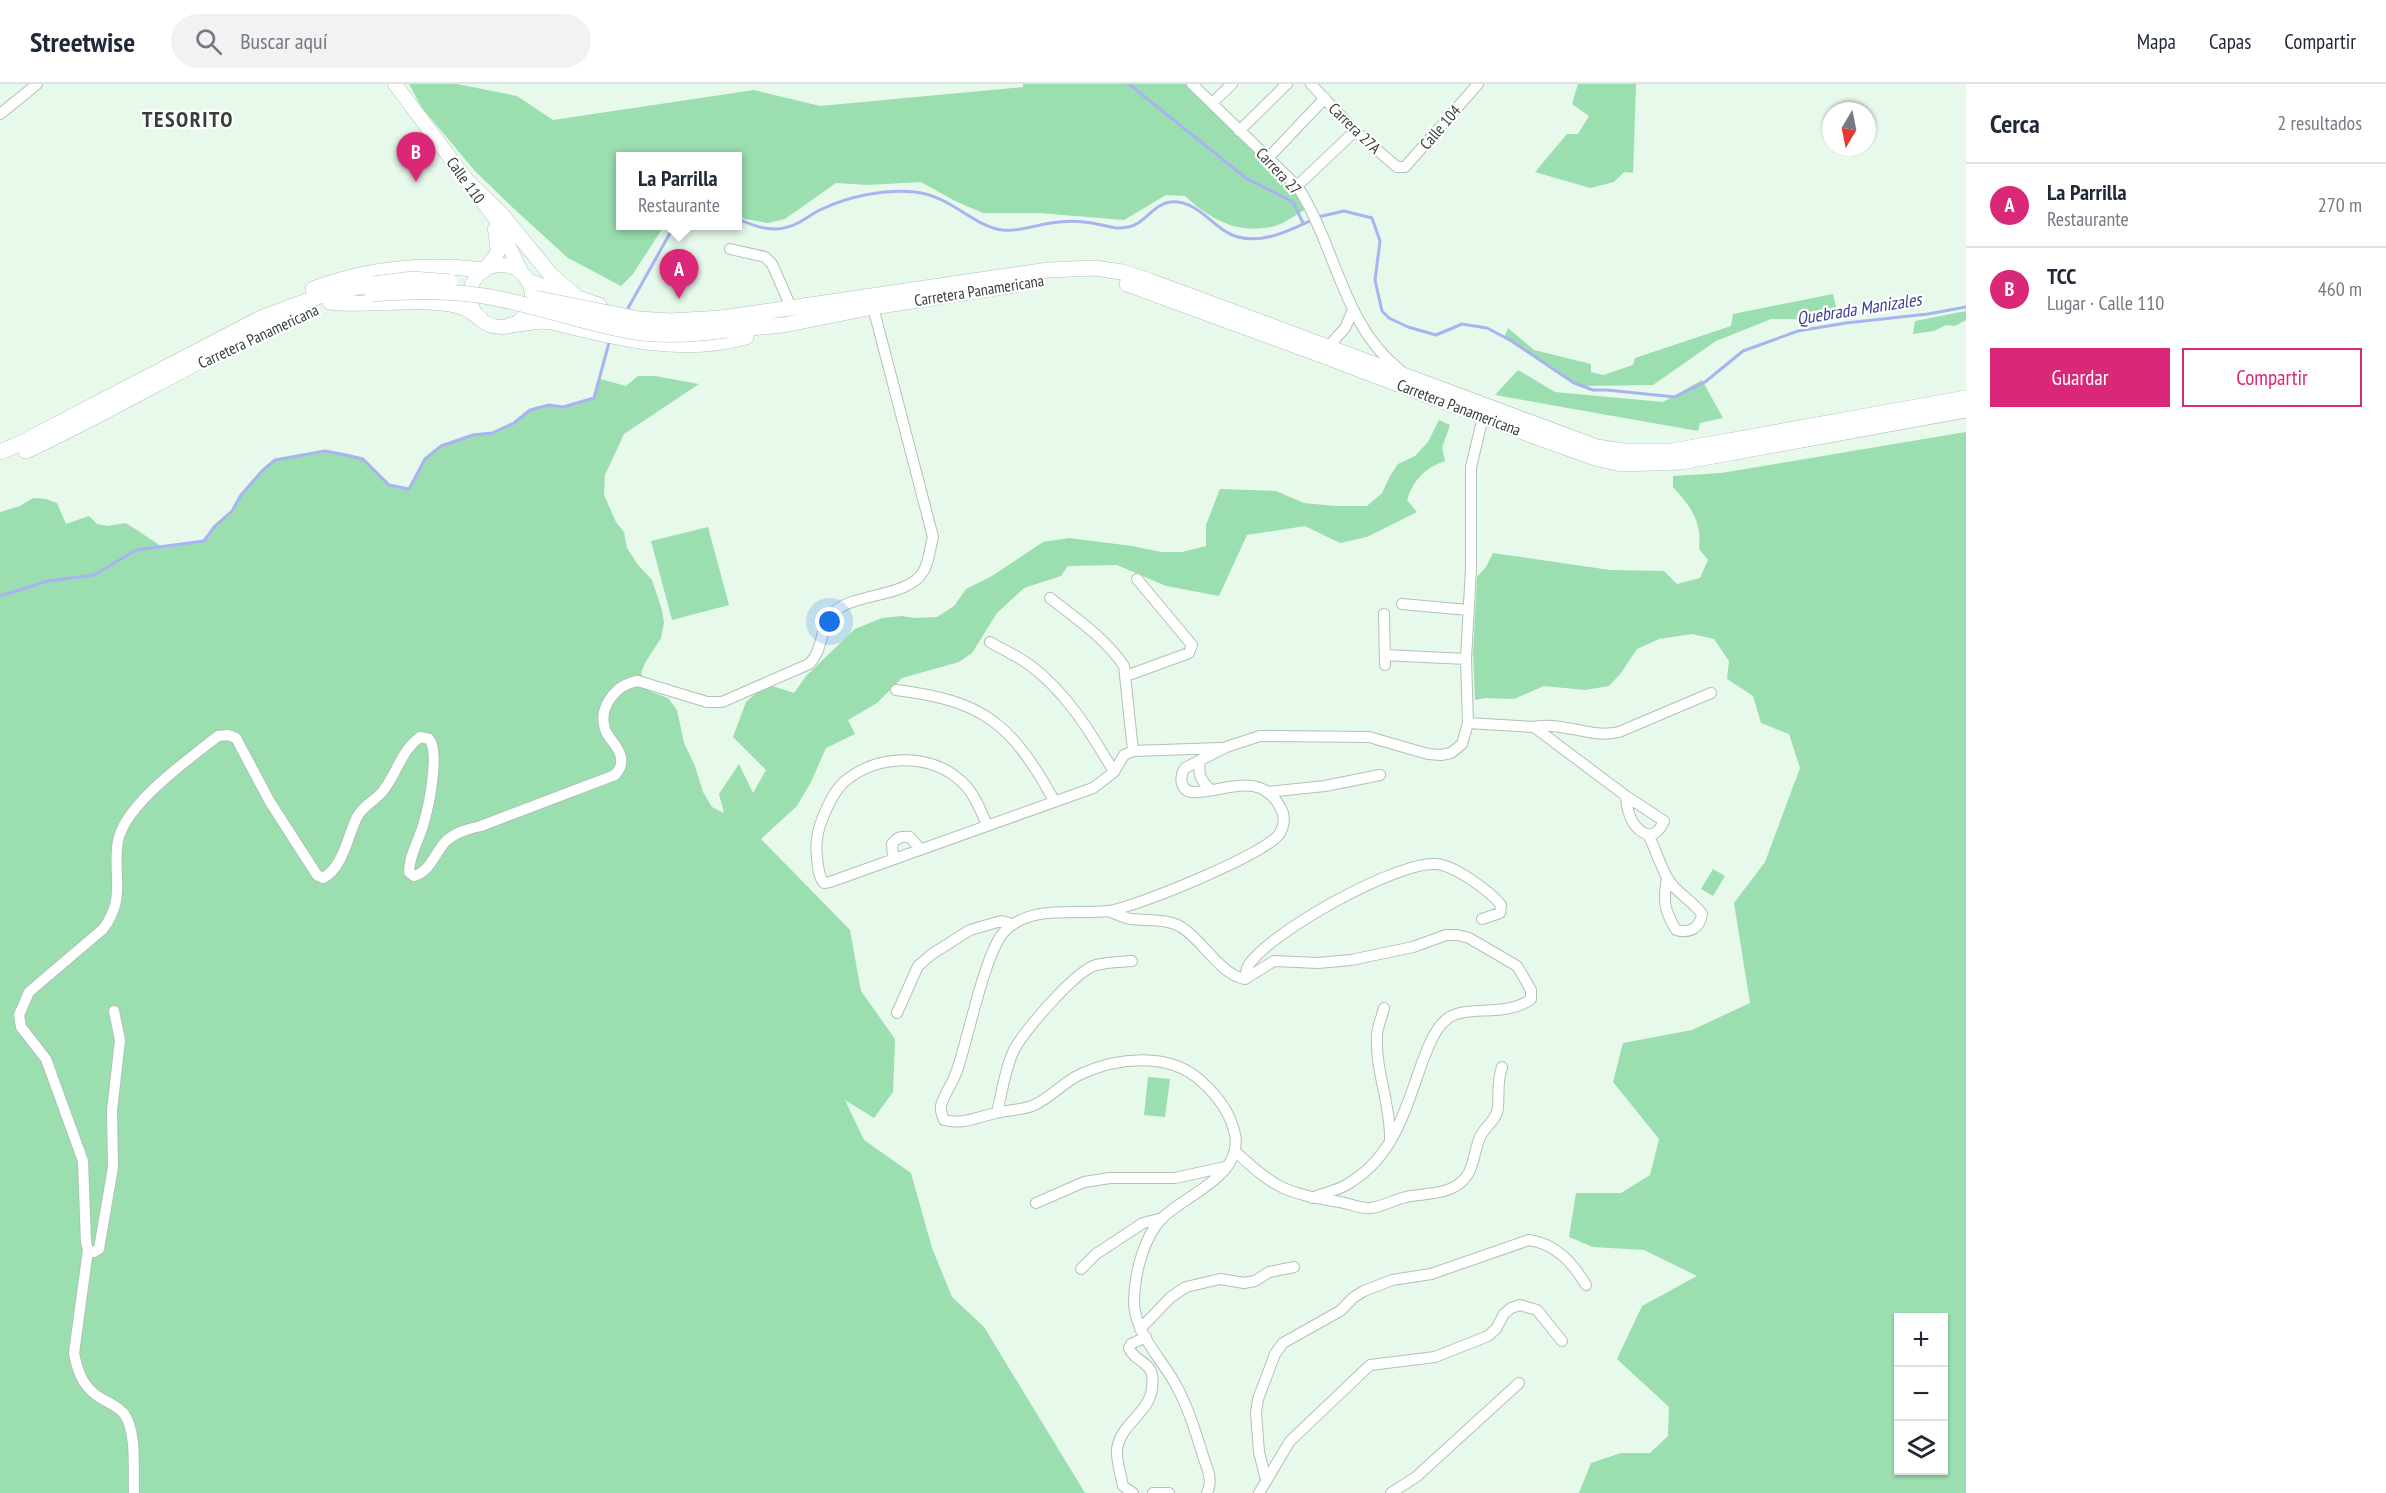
<!DOCTYPE html>
<html lang="es">
<meta charset="utf-8">
<style>
body{margin:0;font-family:"PT Sans Narrow",sans-serif;background:#f2f2f3;color:#1f2937}
.controls{position:absolute;right:18px;bottom:18px;display:grid;overflow:hidden;border-radius:0px;box-shadow:0 2px 4px #0004}
.controls button{width:54px;height:54px;display:grid;place-items:center;padding:0;border:0;border-bottom:2px solid #e0e1e3;background:#fff;color:#1f2937;font:30px sans-serif}
.compass{position:absolute;left:1822px;top:18px;width:54px;height:54px;border-radius:50%;background:#fff;box-shadow:0 2px 4px #0004;rotate:190deg}
.you{position:absolute;left:830px;top:538px;width:21px;height:21px;margin:-15px;border:4px solid #fff;border-radius:50%;background:#1a73e8;box-shadow:0 0 0 9px #1a73e833}
.badge{display:grid;place-items:center;width:39px;height:39px;border-radius:50%;background:#db2777;color:#fff;font-size:20px;font-weight:700}
.pin{position:absolute;translate:-50% -50px;filter:drop-shadow(0 2px 3px #0008)}
.pin::after{content:'';position:absolute;top:32px;width:21px;height:18px;background:inherit;clip-path:polygon(0 0,100% 0,50% 100%)}
.popup{position:absolute;left:616px;top:68px;width:126px;height:78px;box-sizing:border-box;display:grid;place-content:center;border-radius:0px;background:#fff;filter:drop-shadow(0 2px 4px #0005);font-size:20px;white-space:nowrap;color:#747a83}
.popup b{font-size:22px;color:#1f2937}
.popup::after{content:'';position:absolute;left:50%;top:100%;margin-left:-12px;border:12px solid transparent;border-top-color:#fff}
.list{margin:0;padding:0;list-style:none}
h2{display:flex;justify-content:space-between;align-items:center;height:78px;margin:0;padding:0 24px;font-size:26px}
h2 small{font-size:20px;font-weight:400;color:#747a83}
.list li{display:grid;grid-template-columns:39px 1fr auto;gap:18px;align-items:center;box-sizing:border-box;height:84px;padding:0 24px;border-top:2px solid #e0e1e3}
.list b{display:block;font-size:22px;white-space:nowrap}
.list p{margin:0;font-size:20px;white-space:nowrap;color:#747a83}
.list em{font-size:20px;font-style:normal;color:#747a83}
.actions{display:flex;gap:12px;padding:18px 24px}
.actions a{flex:1;padding:14px 0;border:2px solid #db2777;border-radius:0px;text-align:center;font-size:21px;color:#db2777}
.actions .main{background:#db2777;color:#fff}
.icon{flex:none;width:33px;height:33px;fill:none;stroke:currentColor;stroke-width:2;stroke-linecap:round;stroke-linejoin:round}
.map{position:relative;flex:none;width:1966px;height:1409px;overflow:hidden}
header{display:flex;align-items:center;gap:36px;box-sizing:border-box;height:84px;padding:0 30px;background:#fff;border-bottom:2px solid #e0e1e3}
header strong{font-size:28px}
nav{display:flex;gap:33px;margin-inline-start:auto;font-size:21px}
.search{width:420px;height:54px;background:#f2f2f3;display:flex;align-items:center;gap:15px;box-sizing:border-box;padding:0 21px;border-radius:33px;color:#747a83;font-size:22px}
main{display:flex}
aside{flex:1;background:#fff}
.map>svg:first-child{display:block}
</style>
<header>
<strong>Streetwise</strong>
<div class="search"><svg class="icon" aria-label="search" viewBox="0 0 24 24"><circle cx="10" cy="10" r="6"/><path d="M15 15l6 6"/></svg>Buscar aquí</div>
<nav><a>Mapa</a><a>Capas</a><a>Compartir</a></nav>
</header>
<main>
<div class="map">
<svg width="1966" height="1409" viewBox="0 0 1966 1409">
<rect width="100%" height="100%" fill="#e6f9eb"/>
<!-- green -->
<path fill="#9bdeb0" fill-rule="evenodd" d="M409,0h48l60,12 36,24 201,-30 66,16 203,-19v-3h164l104,102 18,22c-10,4 -25,16 -34,18 -37,9 -64,-6 -90,-30l-19,-1 -42,25 -84,-7h-57l-28,-12 -34,-19 -53,3 -32,-2 -51,36 -17,4 -23,-4 -7,-5v-57h-118v69h44l-31,48 -12,12 -53,-28 -57,-52 -36,-35 -53,-63z
M1578,0h58l-3,89 -9,-1 -10,10 -24,6 -55,-16 32,-38h11l11,-18 -17,-12z
M1833,210l6,26 -68,-1 -55,22 -63,44 -72,1 -77,-48 4,-10 26,22 57,14v8l12,3 30,-10 2,-7 96,-32 2,-12z
M1966,227v9l-11,6 -9,-1 -12,6 -21,3 2,-13z
M1518,286l37,22 108,10 39,-22 21,38 -23,5 -2,8 -203,-36z
M638,292h17l44,8 -75,50 -19,41 -1,20 12,27 8,10 3,16 11,17 14,15 10,30 2,13 -3,15 -16,25 -4,10 8,18 19,7 9,12 7,33 11,23 8,26 9,15 12,6 -5,-19 20,-30 14,29 13,-23 -33,-33 13,-35 20,-18 28,9 13,-18 48,-46 27,-11 20,-2 12,2 23,-1 17,-11 12,-17 26,-13 51,-34 26,-4 63,8 29,6h21l24,-6v-21l14,-36 56,2 28,12 31,3h32l15,-13 8,-17 8,-12 17,-8 13,-14 11,-22 11,5 -8,23 3,13c-20,7 -31,18 -38,39l10,12 -50,25 -27,6 -35,-17 -58,9 -28,61 -53,-10 -49,-21 -49,1 -7,10 -37,12 -27,25 -25,40 -13,9 -57,16 -25,25 -29,17 7,14 -29,14 -15,34 -14,24 -36,33 89,91 11,61 34,48 -2,53 -19,26 -29,-18 19,40 47,33 21,75 20,49 32,30 101,166h-1085v-981l20,-6 13,-8 13,1 11,4 9,21 23,-8 8,8 11,2 18,-3 38,25 40,-7 11,-15 17,-15 9,-16 21,-24 13,-11 50,-9 21,4 17,4 26,26 20,4 16,-30 16,-13 32,-11 19,-2 22,-10 16,-13 19,-5 14,2 30,-9 7,-19 26,7z
M1966,348v1061h-387l12,-30 30,-10h29l18,-17 1,-29 -52,-48 25,-53 55,-30 -53,-26 -51,-3 -24,-10 7,-44h45l29,-18 9,-36 -46,-57 10,-39 69,-13 58,-27 -16,-100 31,-41 35,-94 -11,-34 -28,-11 -8,-27 -26,-17 2,-18 -15,-22 -22,-5 -33,5 -22,10 -16,24 -12,13 -24,4 -41,-4 -30,13 -29,-1 -10,2 -2,-46 4,-77 9,-10 7,-14 117,17 54,1 13,13 23,-6 8,-18 -9,-11c3,-28 -8,-42 -26,-62v-11l48,-3zM1898,1234h46v152h-46z
M708,443l21,78 -57,15 -21,-79z
M1713,785l12,7 -12,20 -12,-7z
M1148,993l22,2 -5,38 -21,-2z"/>
<g fill="none" stroke-linecap="round" stroke-linejoin="round">
<!-- stream -->
<path stroke="#aab3f2" stroke-width="3" d="M1129,0l117,94 47,24 10,21
M1318,133l26,-6 28,7 8,23 -5,39 7,31 7,7 19,9 28,8 26,-11 25,4 23,12 64,43 19,7h14l68,7 30,-15 38,-31 55,-20 48,-8 82,-9 38,-7
M738,135c20,9 39,15 60,4 8,-4 15,-10 24,-14 28,-13 62,-20 93,-17 36,4 58,34 87,38 17,2 33,-5 49,-7 13,-2 29,-2 41,0 13,2 22,7 36,4 15,-2 26,-23 42,-25 29,-3 44,29 68,35 26,7 52,-7 74,-17
M627,226l47,-84
M0,512l48,-15 46,-6 42,-25 68,-9 11,-15 17,-15 9,-16 21,-24 13,-11 50,-9 21,4 17,4 26,26 20,4 16,-30 16,-13 32,-11 19,-2 22,-10 16,-13 19,-5 14,2 31,-9 16,-59"/>
<!-- minor casing -->
<g stroke="#b0c2b5" stroke-width="12">
<path id="minor" d="M1192,0l105,102c39,59 45,139 103,184
M1311,0l44,47 42,36h8l73,-83
M1212,19l20,-19
M0,30l37,-30
M1239,47l48,-47
M1269,73l56,-59
M1297,102l58,-55
M730,165l35,8 7,7 19,43
M1328,263l17,-19 8,-18
M1050,514c26,20 56,41 74,68l9,85
M1402,520l66,6
M1384,530l1,51
M990,558c13,8 28,14 41,24 36,27 60,67 83,106
M1385,571l81,4
M1126,592l63,-23 3,-8 -55,-66
M896,606c90,11 116,35 159,112
M1468,639l66,4 92,69 38,25c-4,8 -7,13 -16,14 8,14 12,31 20,44 9,15 24,21 34,35 -2,14 -13,20 -26,16 -12,-20 -13,-29 -9,-52
M1534,643c29,-6 56,12 85,5l92,-39
M1200,676c-2,14 0,20 10,29
M1267,708l58,-6 55,-11
M1626,712c1,16 6,33 22,39
M987,741c-6,-14 -13,-32 -25,-43 -32,-30 -85,-28 -118,0 -10,9 -16,23 -21,35 -5,12 -8,27 -6,40 1,9 1,19 7,26l6,-1 263,-94 21,-16 10,-17 9,-4 87,-3
M893,775l-1,-15c5,-7 10,-8 18,-7l10,12
M1109,827c7,3 15,7 22,8 16,2 35,-1 50,8 22,13 39,48 64,52l29,-18 44,2 33,-3 62,-13 33,-12h11l12,3 48,28 14,24v9c-25,19 -66,5 -84,20 -13,10 -19,29 -25,44 -17,47 -28,95 -76,122 -10,6 -23,8 -34,13
M1245,895c1,-4 1,-10 3,-13 20,-33 149,-105 188,-102 18,1 54,27 65,41l-1,8 -18,6
M1384,924c-2,9 -7,19 -7,28 -2,34 14,69 13,104
M114,927l6,29 -8,71 1,56 -14,82 -5,3 -6,-2 -2,-8 -3,-81 -37,-102 -25,-32 -2,-12 10,-23 74,-63c24,-32 9,-54 15,-88 7,-37 71,-82 100,-105l10,-1 8,3 34,64 47,73 6,3c20,-10 25,-43 34,-61 6,-12 18,-16 26,-26 14,-18 18,-40 37,-54l9,2c11,13 0,66 -5,83 -4,17 -15,33 -15,50l5,4c17,-5 21,-24 32,-35 10,-9 22,-12 35,-15l134,-51c5,-6 7,-10 6,-17 -1,-11 -13,-19 -16,-29 -7,-22 11,-45 33,-48l69,21h15l87,-38c15,-14 10,-38 26,-53 21,-18 73,-14 88,-39 6,-9 7,-25 10,-35l-60,-230
M897,929l21,-47 14,-12 38,-24 31,-9 12,3
M997,1028c5,-19 8,-44 17,-62 11,-20 61,-79 82,-85 11,-3 25,-3 36,-4
M1235,1067c40,38 51,42 105,51 11,2 20,7 31,6 14,-2 26,-10 40,-12 20,-3 45,-2 57,-22 7,-12 7,-28 13,-39 6,-10 16,-16 17,-27 1,-15 -1,-27 4,-41
M1036,1119l48,-21 26,-4h65l50,-11
M88,1166l-14,103c4,22 11,38 32,48 7,4 14,7 19,14 12,20 8,54 9,78
M1081,1185l15,-15 47,-31 20,-5
M1140,1245l31,-32 15,-10 34,-8 24,4 11,-2 14,-9 25,-5
M1266,1396l-7,-28 -3,-39 2,-14 17,-45 8,-11 57,-32 14,-14 10,-6 28,-11 39,-6 98,-34c27,4 44,23 57,45
M1133,1409l-10,-7c-2,-12 -7,-25 -6,-37 5,-31 40,-36 35,-74 -2,-13 -19,-15 -23,-27l2,-4 15,-7
M1153,1409h16
M1207,1409c6,-13 1,-22 -3,-34 -8,-26 -15,-49 -27,-72 -14,-27 -42,-53 -43,-84 0,-27 9,-65 28,-85 25,-24 81,-42 73,-84 -5,-22 -18,-39 -34,-53 -31,-29 -83,-24 -120,-7 -18,8 -31,25 -49,32 -11,4 -24,4 -36,7 -19,4 -33,12 -52,7 -2,-5 -4,-9 -3,-14 2,-9 9,-19 13,-28 5,-11 8,-24 11,-35 8,-27 22,-92 39,-111 26,-28 70,-17 104,-21 26,-3 161,-58 172,-78 5,-9 5,-18 0,-26 -20,-38 -57,-14 -87,-15 -13,-1 -14,-15 -8,-24l41,-21 34,-11 109,1 59,17 13,1 10,-2 11,-9 6,-21 -2,-64 5,-91v-101l12,-50
M1259,1409l31,-52 80,-76 65,-8 53,-21 8,-7 8,-15 7,-6 9,-3 17,5 25,31
M1391,1409l25,-16 103,-94"/>
</g>
<!-- major casing -->
<g stroke="#b0c2b5" stroke-width="15">
<path id="major" d="M395,0l100,134 27,55
M470 212a31 31 0 1 1 62 0a31 31 0 1 1-62 0Z
M486,184l12,-16 -3,-23"/>
</g>
<!-- highway casing -->
<g stroke="#b0c2b5" stroke-width="16">
<path id="highway" d="M468,98l34,33 49,60 21,18
M528,197l71,24
M1127,200l197,72 215,82 56,20 26,6 60,-2 285,-52
M313,205c55,-21 113,-26 171,-19
M330,218c37,5 104,-7 135,6 5,2 10,7 15,10
M722,234l326,-48 47,-2 27,4 28,9 447,166 26,4h49l294,-53
M510,241l31,-4 11,1c63,16 129,33 194,15
M727,246l56,-5 90,-18 141,-22
M26,367c93,-43 180,-98 274,-138
M0,368l21,-9 240,-125 64,-24 48,-10"/>
</g>
<!-- minor -->
<use href="#minor" stroke="#fff" stroke-width="10"/>
<!-- major -->
<use href="#major" stroke="#fff" stroke-width="14"/>
<!-- highway -->
<use href="#highway" stroke="#fff" stroke-width="15"/>
<!-- highway-bridge casing -->
<g stroke="#b0c2b5" stroke-width="16" stroke-linecap="butt">
<path id="highway-bridge" d="M373,200l40,-5 37,3
M372,210c40,-3 78,-4 118,3 51,9 99,29 151,36 29,3 58,1 86,-3
M535,214l104,21 31,2 52,-3"/>
</g>
<!-- highway-bridge -->
<use href="#highway-bridge" stroke="#fff" stroke-width="15"/>
</g>
<g text-anchor="middle" stroke-width="4.5" stroke-linejoin="round" paint-order="stroke">
<!-- street labels -->
<g font-size="16" fill="#373f39" stroke="#fff">
<text transform="translate(1440 43) rotate(-49)" y="6">Calle 104</text>
<text transform="translate(1355 44) rotate(44)" y="6">Carrera 27A</text>
<text transform="translate(1279 87) rotate(47)" y="6">Carrera 27</text>
<text transform="translate(466 96) rotate(54)" y="6">Calle 110</text>
<text transform="translate(979 206) rotate(-9)" y="6">Carretera Panamericana</text>
<text transform="translate(258 252) rotate(-25)" y="6">Carretera Panamericana</text>
<text transform="translate(1459 323) rotate(21)" y="6">Carretera Panamericana</text>
</g>
<!-- water labels -->
<g font-size="18" font-style="italic" fill="#3d3e97" stroke="#fff">
<text transform="translate(1859 225) rotate(-9)" y="6">Quebrada Manizales</text>
</g>
<!-- district labels -->
<g font-size="22" font-weight="bold" letter-spacing="1.5" fill="#373f39" stroke="#fff">
<text x="188" y="43">TESORITO</text>
</g>
</g>
</svg>
<div class="controls">
<button>+</button>
<button>−</button>
<button><svg class="icon" aria-label="layers" viewBox="0 0 24 24"><path d="M12 4l9 5-9 5-9-5zM3 14l9 5 9-5"/></svg></button>
</div>
<svg class="compass" viewBox="-18 -18 36 36"><path d="M0-13l5 13h-10z" fill="#e53935"/><path d="M0 13l5-13h-10z" fill="#747a83"/></svg>
<div class="you"></div>
<div class="pin badge" style="left:679px;top:215px">A</div>
<div class="popup"><b>La Parrilla</b>Restaurante</div>
<div class="pin badge" style="left:416px;top:98px">B</div>
</div>
<aside>
<h2>Cerca<small>2 resultados</small></h2>
<ul class="list">
<li><span class="badge">A</span><div><b>La Parrilla</b><p>Restaurante</p></div><em>270 m</em></li>
<li><span class="badge">B</span><div><b>TCC</b><p>Lugar · Calle 110</p></div><em>460 m</em></li>
</ul>
<div class="actions"><a class="main">Guardar</a><a>Compartir</a></div>
</aside>
</main>
